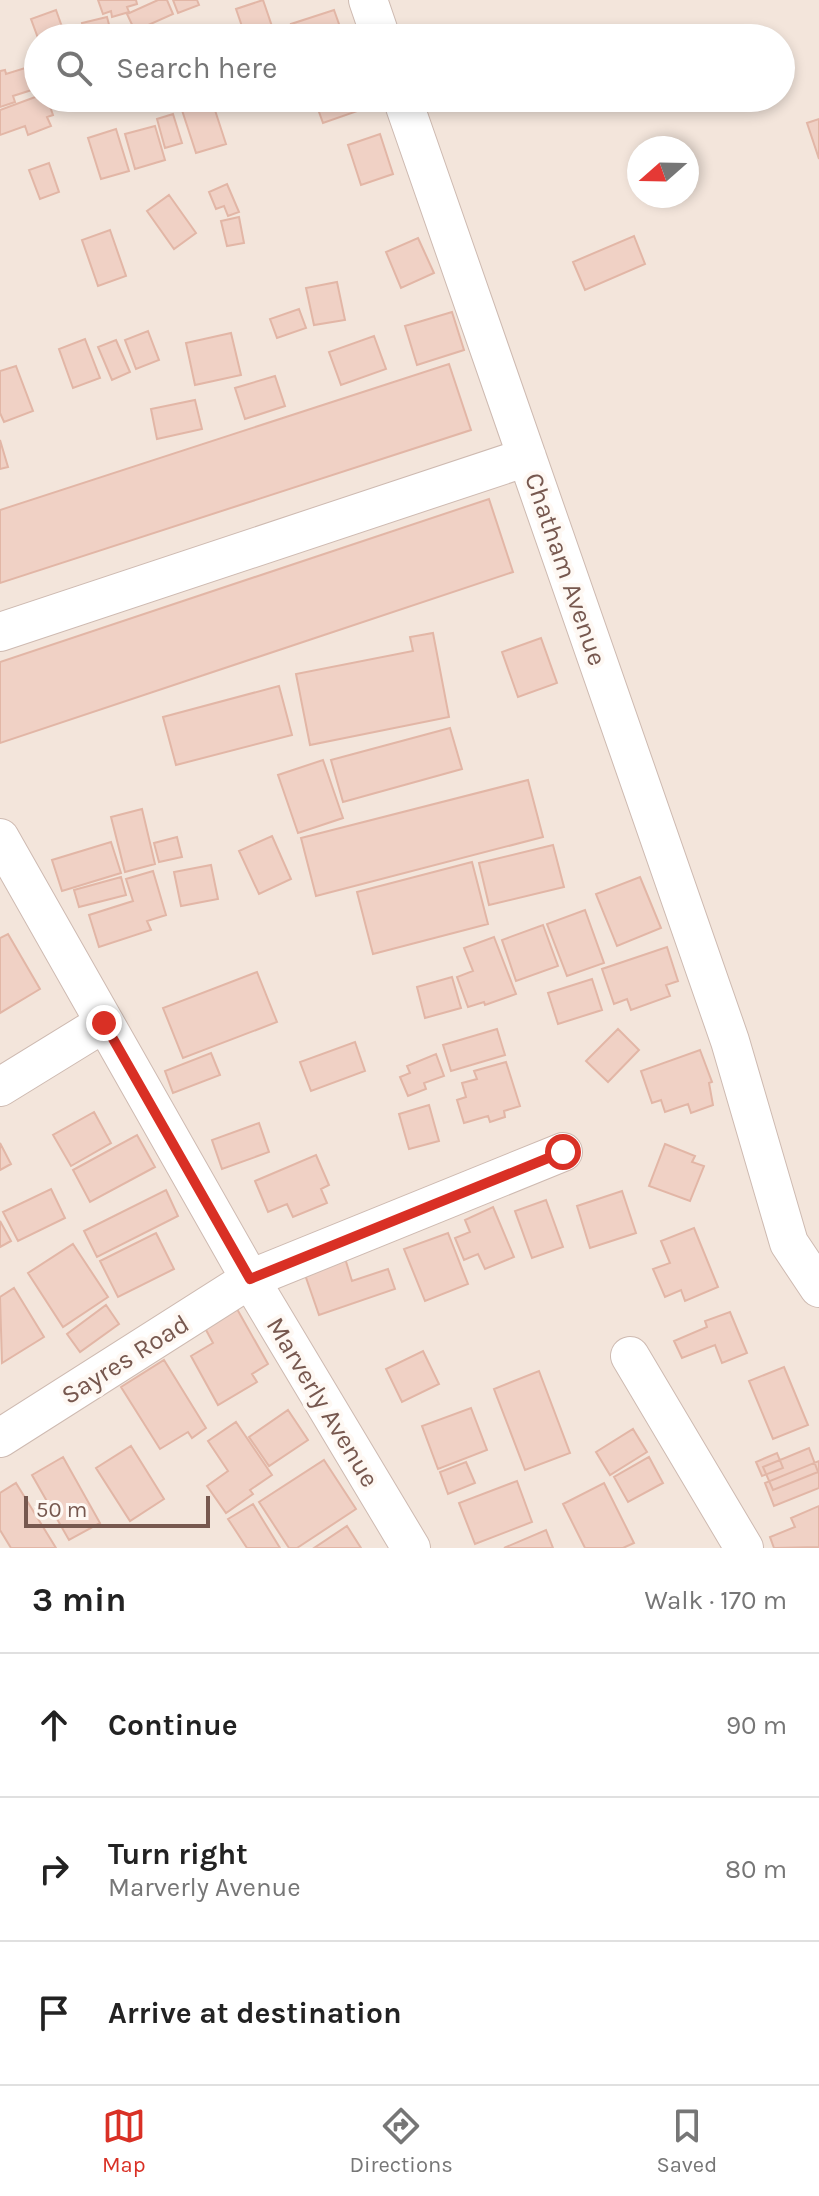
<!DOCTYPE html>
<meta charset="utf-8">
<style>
body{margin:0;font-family:Karla,sans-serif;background:#f6f6f6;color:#222}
.compass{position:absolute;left:627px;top:136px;width:72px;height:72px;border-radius:50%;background:#fff;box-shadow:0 4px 12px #0003;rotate:250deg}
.scale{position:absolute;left:24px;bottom:20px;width:186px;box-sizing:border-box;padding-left:8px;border:4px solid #77584f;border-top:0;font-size:22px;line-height:28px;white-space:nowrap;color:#77584f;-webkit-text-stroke:6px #fef8f3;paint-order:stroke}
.stop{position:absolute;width:24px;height:24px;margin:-18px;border:6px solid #d93025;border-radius:50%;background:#fff}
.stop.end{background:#d93025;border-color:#fff;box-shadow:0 2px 8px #0008}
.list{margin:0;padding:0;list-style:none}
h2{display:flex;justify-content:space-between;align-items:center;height:104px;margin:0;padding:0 32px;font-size:34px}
h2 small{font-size:26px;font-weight:400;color:#767676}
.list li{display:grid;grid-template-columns:52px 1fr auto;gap:24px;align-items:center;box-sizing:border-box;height:144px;padding:0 32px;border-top:2px solid #e0e0e0}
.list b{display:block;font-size:30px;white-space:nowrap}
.list p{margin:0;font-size:26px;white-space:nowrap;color:#767676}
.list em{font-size:26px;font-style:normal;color:#767676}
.icon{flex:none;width:44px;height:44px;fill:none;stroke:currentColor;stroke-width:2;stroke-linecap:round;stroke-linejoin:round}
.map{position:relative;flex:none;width:819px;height:1548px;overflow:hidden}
.search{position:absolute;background:#fff;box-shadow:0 4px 12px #0003;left:24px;right:24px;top:24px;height:88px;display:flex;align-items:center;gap:20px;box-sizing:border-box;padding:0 28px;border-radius:44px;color:#767676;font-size:30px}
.sheet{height:536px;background:#fff}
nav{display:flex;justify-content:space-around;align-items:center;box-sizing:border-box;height:112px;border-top:2px solid #e0e0e0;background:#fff;font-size:22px;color:#767676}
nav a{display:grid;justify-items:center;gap:4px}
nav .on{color:#d93025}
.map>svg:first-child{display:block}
</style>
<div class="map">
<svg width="819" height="1548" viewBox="0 0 819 1548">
<rect width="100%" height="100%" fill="#fcf4ec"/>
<!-- residential -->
<path fill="#f3e5db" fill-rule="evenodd" d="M0,0h819v1548h-819zM38,38h743v60h-743zM639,148h48v48h-48z"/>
<!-- building -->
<path fill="#f0d1c5" stroke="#e2b6a6" stroke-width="2" d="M98,0h38l1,4 -10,3 2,5 -17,5 -1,-6 -8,3z
M158,0h9l6,14 -38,17 -8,-17z
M173,0h24l2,5 -21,8z
M263,0l13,38h-30l-10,-29z
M56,10l10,28h-28l-7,-19z
M334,10l10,28h-48l-5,-14z
M107,17l5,19 -27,2 -3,-15z
M38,64v24l-25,8 2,6 -15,5v-36l5,-1 1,4z
M38,96v2h9l6,17 -6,2 4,9 -23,9 -3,-9 -25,9v-25z
M178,98h33l15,46 -30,9z
M314,98h52l3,9 -46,16z
M173,114l9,29 -17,5 -8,-29z
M819,119v40l-12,-36z
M155,126l10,34 -30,9 -10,-35z
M116,129l13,42 -28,8 -13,-41z
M380,134l13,40 -32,11 -13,-40z
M49,163l10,29 -19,7 -11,-29z
M227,184l12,28 -11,4 -4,-10 -8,3 -7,-17z
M169,195l27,38 -22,16 -27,-38z
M239,217l5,26 -17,3 -6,-25z
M110,230l16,46 -28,10 -16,-46z
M634,236l11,28 -60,26 -12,-28z
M418,238l16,35 -33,15 -15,-36z
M337,282l8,38 -31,5 -8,-37z
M299,309l7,19 -29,10 -7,-19z
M452,312l12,38 -47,15 -12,-39z
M148,331l11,29 -23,9 -11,-29z
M231,333l10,42 -46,10 -9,-42z
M374,336l12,33 -45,16 -12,-33z
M85,339l15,39 -27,10 -14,-39z
M116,340l14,32 -18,8 -14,-33z
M449,364l22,66 -471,153v-73z
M16,366l17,45 -29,11 -4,-9v-42z
M275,376l10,30 -40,13 -10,-31z
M195,400l7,29 -45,10 -6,-30z
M0,440l8,27 -8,2z
M489,499l24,73 -513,171v-81z
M433,633l16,84 -139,28 -14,-71 117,-23 -3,-14z
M541,638l16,45 -39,14 -16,-45z
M279,686l13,49 -116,30 -13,-48z
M450,728l12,41 -119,33 -12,-42z
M323,760l20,58 -45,15 -20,-58z
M528,780l15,57 -227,59 -15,-58z
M142,809l13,55 -30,8 -14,-55z
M272,836l19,43 -32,15 -20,-43z
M177,837l5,20 -23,5 -5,-19z
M111,842l10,31 -59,18 -10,-31z
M553,845l11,42 -75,18 -10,-42z
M472,862l16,62 -115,30 -16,-62z
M211,865l7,34 -37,7 -7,-34z
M153,871l13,44 -19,6 4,9 -52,17 -10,-32 44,-14 -7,-22z
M121,877l5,18 -47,12 -5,-17z
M640,877l21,51 -44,18 -21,-52z
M585,910l19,53 -37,13 -20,-52z
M543,925l15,41 -42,15 -14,-41z
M8,934l32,55 -40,24v-75z
M494,937l22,57 -31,11 -1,-3 -16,5 -11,-30 16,-6 -9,-23z
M667,947l11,34 -12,4 4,11 -39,14 -4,-11 -13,5 -12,-35z
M257,972l20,50 -94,36 -20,-50z
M452,977l9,31 -36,10 -8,-31z
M592,979l10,31 -44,14 -10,-31z
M497,1029l8,26 -54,16 -8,-26z
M618,1029l21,21 -31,32 -22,-21z
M355,1042l10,29 -54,20 -11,-29z
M700,1050l12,32 -3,1 4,22 -22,8 -3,-9 -23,8 -4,-12 -9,3 -11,-32z
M211,1053l9,22 -47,18 -8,-22z
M436,1054l8,22 -20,7 2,6 -18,7 -8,-19 10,-4 -3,-7z
M506,1062l14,44 -16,5 1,6 -15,5 -2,-6 -24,7 -7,-23 9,-3 -4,-14 15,-4 -3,-8z
M429,1105l10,36 -30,8 -10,-35z
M94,1112l17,31 -40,23 -18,-31z
M259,1123l10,29 -47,17 -10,-29z
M137,1135l18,32 -65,35 -17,-32z
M0,1143l11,21 -11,6z
M665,1144l30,12 -3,6 12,4 -14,35 -41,-15z
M316,1155l13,30 -8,4 6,14 -34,14 -6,-13 -19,8 -13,-31z
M51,1189l14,29 -47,23 -15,-29z
M166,1190l12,26 -81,41 -13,-26z
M622,1191l14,42 -46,15 -13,-42z
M546,1200l17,47 -31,11 -17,-47z
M493,1207l21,50 -29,12 -7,-15 -14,6 -9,-22 15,-6 -5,-12z
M0,1221l11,20 -11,6z
M694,1228l24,59 -33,14 -4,-11 -16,7 -12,-28 17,-6 -9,-22z
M156,1233l18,36 -56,28 -18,-36z
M448,1233l20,51 -43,17 -21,-52z
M73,1244l35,53 -45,30 -35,-54z
M344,1255l8,26 36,-12 7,20 -76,26 -16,-46z
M14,1288l30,49 -42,26 -2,-66z
M106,1305l13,19 -39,28 -13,-18z
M237,1309l31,55 -16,10 5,8 -39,23 -27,-49 22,-13 -8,-15z
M730,1312l17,41 -25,10 -7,-18 -33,13 -8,-17 33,-14 -2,-6z
M423,1351l16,33 -37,18 -16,-33z
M164,1360l42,68 -14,10 -4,-6 -28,17 -39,-62z
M784,1367l24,58 -35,14 -24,-58z
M539,1371l31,82 -45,17 -31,-81z
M471,1408l16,42 -49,19 -16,-43z
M288,1410l20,30 -39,26 -20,-29z
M236,1422l36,53 -22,15 3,4 -27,19 -19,-27 21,-15 -20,-30z
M633,1429l14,23 -37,23 -14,-23z
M131,1446l33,53 -34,22 -34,-53z
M809,1448l9,24 -45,18 -10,-23z
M777,1453l6,15 -21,8 -6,-14z
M63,1457l37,66 -31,17 -37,-65z
M649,1457l14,26 -35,19 -14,-25z
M324,1460l32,49 -59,39h-8l-30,-46z
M819,1461v27l-45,18 -9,-23z
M466,1462l9,21 -27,11 -8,-22z
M517,1481l15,41 -57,22 -16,-41z
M16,1483l40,65h-45l-11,-18v-37z
M604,1483l30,60 -11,5h-38l-22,-44z
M253,1504l27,44h-33l-19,-29z
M819,1506v41l-45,1 -4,-11 25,-10 -4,-9z
M347,1526l14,22h-47z
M546,1530l7,18h-49z"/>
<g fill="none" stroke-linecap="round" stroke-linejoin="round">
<!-- minor casing -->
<g stroke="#cebab1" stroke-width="40">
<path id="minor" d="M368,0l13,38
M402,98l328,943 59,202 30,45
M0,632l527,-175
M0,838l250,441 161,269
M0,1087l104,-64
M630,1356l114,192
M0,1438l250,-159 313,-127"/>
</g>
<!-- minor -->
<use href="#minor" stroke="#fff" stroke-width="38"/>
</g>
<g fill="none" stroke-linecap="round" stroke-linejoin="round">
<!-- route -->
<path stroke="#d93025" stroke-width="10" d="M104,1023l146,256 313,-127"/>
</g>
<g text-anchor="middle" stroke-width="8" stroke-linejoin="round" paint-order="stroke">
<!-- street labels -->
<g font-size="26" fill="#77584f" stroke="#fef8f3">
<text transform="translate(566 569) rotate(71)" y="9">Chatham Avenue</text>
<text transform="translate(125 1359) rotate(-32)" y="9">Sayres Road</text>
<text transform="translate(323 1402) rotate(59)" y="9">Marverly Avenue</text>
</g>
</g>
</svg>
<svg class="compass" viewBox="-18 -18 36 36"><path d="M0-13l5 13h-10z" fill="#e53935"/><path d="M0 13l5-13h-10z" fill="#767676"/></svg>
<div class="scale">50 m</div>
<div class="stop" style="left:563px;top:1152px"></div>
<div class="stop end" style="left:104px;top:1023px"></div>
<div class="search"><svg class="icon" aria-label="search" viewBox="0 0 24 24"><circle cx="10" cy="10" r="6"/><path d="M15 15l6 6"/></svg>Search here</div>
</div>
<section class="sheet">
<h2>3 min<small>Walk · 170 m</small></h2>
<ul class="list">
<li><svg class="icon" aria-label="ahead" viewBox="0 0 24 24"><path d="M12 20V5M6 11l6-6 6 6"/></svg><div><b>Continue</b></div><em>90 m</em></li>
<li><svg class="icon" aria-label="right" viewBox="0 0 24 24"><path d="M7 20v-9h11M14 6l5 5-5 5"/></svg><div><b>Turn right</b><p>Marverly Avenue</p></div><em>80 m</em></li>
<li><svg class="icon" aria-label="arrive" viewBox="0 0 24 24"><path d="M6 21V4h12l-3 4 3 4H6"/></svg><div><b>Arrive at destination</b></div></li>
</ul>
</section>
<nav>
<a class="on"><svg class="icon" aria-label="map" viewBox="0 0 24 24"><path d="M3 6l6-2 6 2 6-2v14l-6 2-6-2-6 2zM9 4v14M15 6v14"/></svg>Map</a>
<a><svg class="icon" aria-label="directions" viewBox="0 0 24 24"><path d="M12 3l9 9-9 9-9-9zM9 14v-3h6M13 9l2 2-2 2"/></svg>Directions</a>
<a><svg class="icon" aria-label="saved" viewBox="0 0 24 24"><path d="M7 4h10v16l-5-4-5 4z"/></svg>Saved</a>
</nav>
